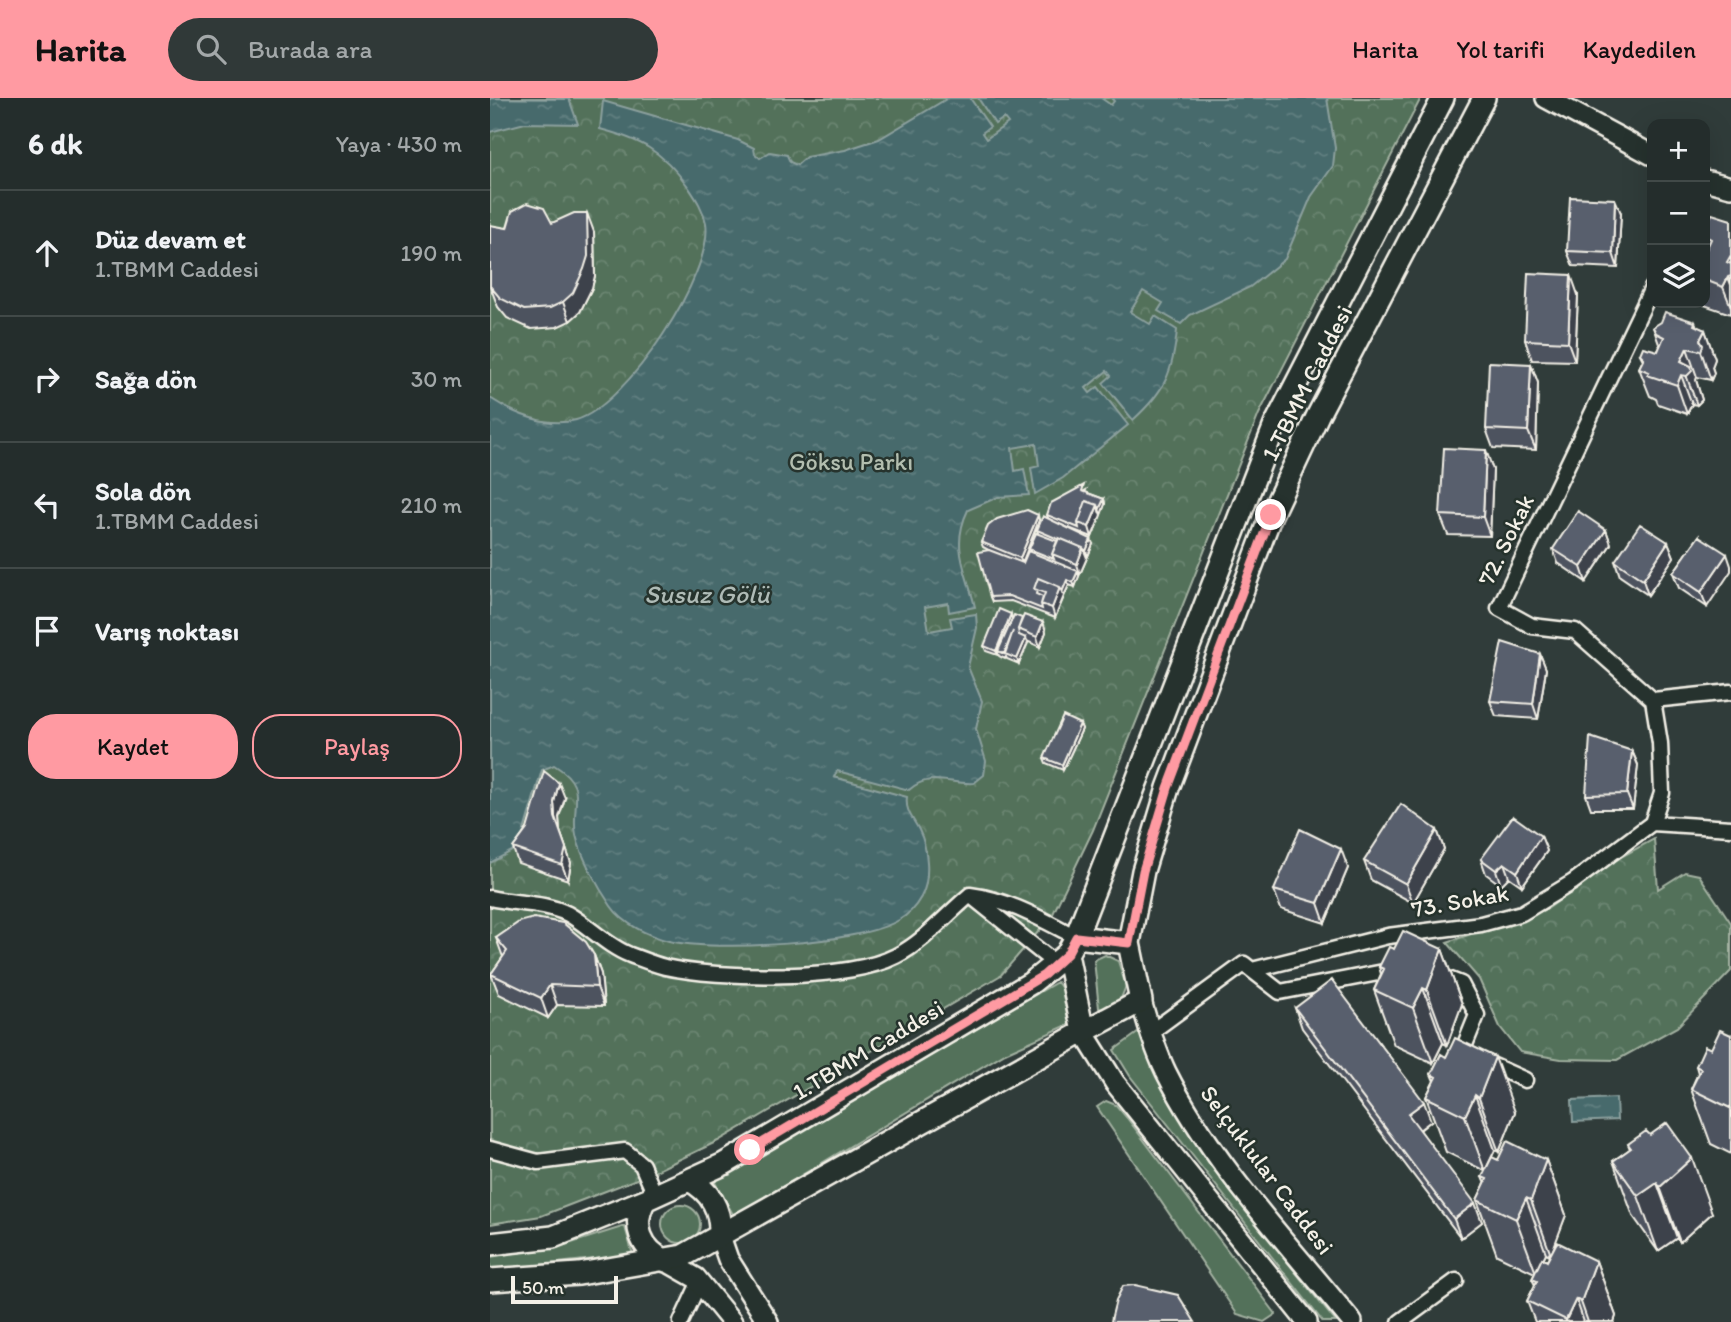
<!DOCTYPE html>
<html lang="tr">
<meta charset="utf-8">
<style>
body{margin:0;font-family:Itim,sans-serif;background:#303938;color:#f1f3f6}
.controls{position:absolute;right:21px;top:21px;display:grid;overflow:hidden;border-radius:14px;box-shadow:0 7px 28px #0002}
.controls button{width:63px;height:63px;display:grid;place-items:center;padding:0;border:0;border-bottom:2px solid #414948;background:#242d2c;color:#f1f3f6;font:35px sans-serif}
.scale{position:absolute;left:21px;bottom:18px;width:107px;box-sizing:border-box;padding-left:7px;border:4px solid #f4f1e8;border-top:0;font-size:19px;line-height:24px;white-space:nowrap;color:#f4f1e8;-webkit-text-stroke:5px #26332d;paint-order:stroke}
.stop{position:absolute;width:21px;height:21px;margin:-16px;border:5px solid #ff9aa2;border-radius:50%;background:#fff}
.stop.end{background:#ff9aa2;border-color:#fff;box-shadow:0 2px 7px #0008}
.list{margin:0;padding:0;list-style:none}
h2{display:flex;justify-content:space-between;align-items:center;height:91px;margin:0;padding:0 28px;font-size:30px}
h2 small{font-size:23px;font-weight:400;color:#a3a8a9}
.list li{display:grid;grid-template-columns:46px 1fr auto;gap:21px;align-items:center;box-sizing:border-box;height:126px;padding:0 28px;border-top:2px solid #414948}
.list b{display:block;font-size:26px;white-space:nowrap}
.list p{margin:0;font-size:23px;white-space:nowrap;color:#a3a8a9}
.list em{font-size:23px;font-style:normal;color:#a3a8a9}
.actions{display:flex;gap:14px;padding:21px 28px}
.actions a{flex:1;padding:16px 0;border:2px solid #ff9aa2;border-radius:28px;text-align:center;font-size:24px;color:#ff9aa2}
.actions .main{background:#ff9aa2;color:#111}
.icon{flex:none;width:38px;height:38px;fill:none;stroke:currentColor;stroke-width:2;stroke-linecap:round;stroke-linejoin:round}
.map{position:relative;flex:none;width:1241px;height:1224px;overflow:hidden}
header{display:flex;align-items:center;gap:42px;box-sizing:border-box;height:98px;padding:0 35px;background:#ff9aa2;color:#111}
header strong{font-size:33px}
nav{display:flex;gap:38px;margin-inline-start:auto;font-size:24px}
.search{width:490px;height:63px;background:#303938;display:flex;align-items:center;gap:18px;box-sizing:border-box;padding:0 24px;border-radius:38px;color:#a3a8a9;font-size:26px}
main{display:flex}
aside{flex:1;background:#242d2c}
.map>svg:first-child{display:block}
</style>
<header>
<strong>Harita</strong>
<div class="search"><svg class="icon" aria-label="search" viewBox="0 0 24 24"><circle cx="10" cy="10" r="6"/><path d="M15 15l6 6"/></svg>Burada ara</div>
<nav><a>Harita</a><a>Yol tarifi</a><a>Kaydedilen</a></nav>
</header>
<main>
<aside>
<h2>6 dk<small>Yaya · 430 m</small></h2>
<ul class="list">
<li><svg class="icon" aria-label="ahead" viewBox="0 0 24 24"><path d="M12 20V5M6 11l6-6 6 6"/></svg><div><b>Düz devam et</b><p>1.TBMM Caddesi</p></div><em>190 m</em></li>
<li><svg class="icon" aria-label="right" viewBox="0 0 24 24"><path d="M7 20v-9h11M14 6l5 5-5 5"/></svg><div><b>Sağa dön</b></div><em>30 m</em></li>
<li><svg class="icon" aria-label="left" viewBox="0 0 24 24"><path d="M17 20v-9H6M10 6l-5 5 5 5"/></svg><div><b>Sola dön</b><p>1.TBMM Caddesi</p></div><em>210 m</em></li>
<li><svg class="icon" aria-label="arrive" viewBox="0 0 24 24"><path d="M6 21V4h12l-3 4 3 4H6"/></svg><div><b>Varış noktası</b></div></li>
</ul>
<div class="actions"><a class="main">Kaydet</a><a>Paylaş</a></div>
</aside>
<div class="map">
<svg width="1241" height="1224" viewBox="0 0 1241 1224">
<defs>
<pattern id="park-crowns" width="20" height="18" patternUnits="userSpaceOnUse" patternTransform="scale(1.75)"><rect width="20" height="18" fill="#52715a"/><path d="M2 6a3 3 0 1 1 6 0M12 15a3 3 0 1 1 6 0" fill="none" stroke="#6c8672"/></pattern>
<pattern id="water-ripples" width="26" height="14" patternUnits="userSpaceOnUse" patternTransform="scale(1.75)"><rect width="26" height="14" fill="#476a6c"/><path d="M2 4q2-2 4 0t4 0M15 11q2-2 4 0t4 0" fill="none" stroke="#628081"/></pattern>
</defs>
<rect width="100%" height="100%" fill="#303c3a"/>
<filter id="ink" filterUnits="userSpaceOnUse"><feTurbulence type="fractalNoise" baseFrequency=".0143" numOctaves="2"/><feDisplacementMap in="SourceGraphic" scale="14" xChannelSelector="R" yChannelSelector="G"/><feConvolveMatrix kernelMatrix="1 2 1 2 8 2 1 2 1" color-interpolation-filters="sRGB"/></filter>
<g filter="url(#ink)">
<!-- grass -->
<path fill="#52715a" stroke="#a3b1a1" stroke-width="2" d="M615,857l13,6 8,25 -8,20 -12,5 -7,-3 -5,-48z
M567,884l6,8 7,34 -65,29 -271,163 -21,-37 80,-43z
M649,934c40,99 129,207 197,290h-13l-193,-246 -16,-26z
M616,1003l10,4 11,13 149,196 -12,8 -27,-8 -140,-207z
M172 1126a19 19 0 1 1 38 0a19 19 0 1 1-38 0Z
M132,1129h3l8,28 -143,15v-13l75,-12z"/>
<!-- park -->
<path fill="url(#park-crowns)" stroke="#a3b1a1" stroke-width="2" d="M0,0h931l-162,316 -166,416 -41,86 -51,59 -283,166 -71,34 -106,41 -51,8z
M1164,741l4,50 27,-17 14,3 32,48v48l-54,56 -60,33 -56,-1 -41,-7 -20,-25 -21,-48 -32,-37 100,-33 70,-50z"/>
<!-- water -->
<path fill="url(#water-ripples)" stroke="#8ca09e" stroke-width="2" d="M0,0l79,1 9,25 -53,-1 -35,9z
M458,0h22l20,29 -8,6 4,6 22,-16 -4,-5 -9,6 -17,-26h123l10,7 3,-4 -3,-3h216l8,50 -2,18 -22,31 -26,62 -35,28 -60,28 -9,9 -23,-13 5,-8 -20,-12 -13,21 20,12 5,-8 22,14c-4,43 -12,61 -44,90l-30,-37 8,-7 -4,-5 -21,17 4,5 8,-6 30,38 -65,53 -28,16 -4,-26 8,-2 -3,-22 -24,4 3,23 9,-2 5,26 -31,2 -30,13c-18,37 -1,62 7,97l-26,5 -1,-9 -23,4 4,24 23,-4 -2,-9 26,-4 1,14 -9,39 14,34 -6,28 10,32 -2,14 -10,8c-23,2 -45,-12 -65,7l-72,-19 -3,6 73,20c-2,14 6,21 12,33 9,18 12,49 2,67 -5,9 -13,18 -22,23 -39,24 -184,32 -230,21 -20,-5 -46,-17 -58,-35 -13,-19 -30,-49 -35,-71 -6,-31 14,-48 -22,-70l-12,5 -21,71 -9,10 -22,12v-465c24,16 57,30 86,22 50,-14 138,-147 130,-197 -3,-15 -11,-26 -19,-38 -26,-35 -46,-45 -87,-56l3,-28 135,39 16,8 1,6 5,4 10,-6 17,3 3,7 7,3 9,-8 39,-7 34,-11z
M1126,1000l1,22 -44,2 -1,-22z"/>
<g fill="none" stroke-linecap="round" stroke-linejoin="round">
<!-- street casing -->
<g stroke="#f4f1e8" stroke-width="19">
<path id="street" d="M1163,602l78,-8
M1162,725l10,-30 -2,-50 -7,-43 -78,-69 -43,-5 -33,-18 153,-320
M1162,725l79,5
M480,797c39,5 71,24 106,42
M480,797l86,69
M0,800c25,6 54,4 78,16 21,12 39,32 62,41 11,4 23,9 35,12 54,12 182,14 231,-11 29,-15 49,-40 74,-61
M762,872l136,-34 93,-12 41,-11 51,-31 79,-59
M948,877l23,9 16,31 -15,37 63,28
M661,934l93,-68 36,28 119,-23
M0,1051l48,13 87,-11 17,14 13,30
M191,1224l19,-41
M910,1224l56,-41"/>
</g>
<!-- secondary casing -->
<g stroke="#f4f1e8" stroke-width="24">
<path id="secondary" d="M1056,0l106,57
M1215,82l26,7
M651,903c7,24 14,48 25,71 46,92 122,171 186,250
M593,934l32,51 192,239
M230,1138l8,23 40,63
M176,1163l30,17 36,44"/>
</g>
<!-- primary casing -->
<g stroke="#f4f1e8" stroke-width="26">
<path id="primary" d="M586,839l199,-512 168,-327
M586,839l53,6 12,58 -58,31 -16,-78z
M639,845l14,-72 25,-83 103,-273 47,-100 166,-317
M199,1082c23,12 32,31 31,56
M155,1102c-14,25 -4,50 21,61
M0,1146l63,-7 92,-37 79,-36 307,-181 36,-29
M0,1182l89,-6 104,-18 400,-224"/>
</g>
<!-- street -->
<use href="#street" stroke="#26332d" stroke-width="14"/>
<!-- secondary -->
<use href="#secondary" stroke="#26332d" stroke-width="19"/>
<!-- primary -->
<use href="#primary" stroke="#26332d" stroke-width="21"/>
</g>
<!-- wall -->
<path fill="#4d525e" stroke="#f4f1e8" stroke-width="2" fill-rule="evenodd" d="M1131,115l-3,55 -45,-2 -6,-15z
M1241,122v94l-27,-9 -1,-2h2v-51l1,-4 -1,-4v-19z
M62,125l42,9 1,44 -3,12 -12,24 -10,9 -13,6 -26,2 -24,-11 -9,-11 -8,-21 17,-58z
M1088,197l-3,66 -43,-1 -7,-20z
M1205,224l2,5 8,3 10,29 -3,8 2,6 -3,7 -14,-3 -1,3 6,20 -5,5 -5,-1 -5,10 -29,-10 -2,-5 -6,-3 -11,-28 4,-8 -3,-6 18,-3 2,-4 -7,-20z
M1041,266l7,19 -2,67 -43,-2 -7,-19z
M1003,372l-3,66 -42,-1 -8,-20z
M596,392l-1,2 19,7 1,5 -13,33 -31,-12 32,19 -5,12 -2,-1 1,3 -7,16 -2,-1 1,3 -4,11 -6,-2 -14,33 -44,-17 -19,1 -2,-5 -1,-47 -6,-3 -2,-5 58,-22 -17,43h1l7,-12 -1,-2 9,-16 -1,-3 11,-12 -1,-3z
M1116,432l5,14 -25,38 -28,-19 -5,-14z
M1209,438l8,71 -28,-19 -6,-15z
M1178,444l6,15 -26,38 -28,-19 -5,-15z
M522,520h10l21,4 3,10 -6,15 -13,-6 -8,23 -12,-5 -1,-2 -1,2 -6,-3 -1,-3v2l-12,-4 -2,-5z
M1050,556l6,15 -8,50 -42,-3 -6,-15z
M590,626l2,5 -19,41 -17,-7 -2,-5z
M1142,653l6,14 -5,44h-42l-5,-14z
M75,700l-6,19 1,14 11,32 -3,17 -50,-17 -5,-15 14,-19z
M947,732l7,19 -31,54 -42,-23 -7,-19z
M1051,738l6,15 -25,35 -13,-9 -8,8 -15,-11 -5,-15z
M858,770l-23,55 -44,-14 -7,-19z
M6,840l98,17 7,19 3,32 -47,-1 -9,13 -49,-24 -8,-20 12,-17z
M904,851h48l20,55 -15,41 -4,-2 -10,20 -39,-18 -20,-55 7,-16 -2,-7z
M805,910l136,113 -11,9 62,92 -21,16 -159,-210z
M1241,937v119l-20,-10 -20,-55 7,-16 -2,-7 15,-17z
M941,976l84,38 -16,40 -4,-2 -10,21 -39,-19 -20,-55 8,-16z
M1138,1046l84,69 -32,29 -3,-4 -19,13 -25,-35 -20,-55 17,-12z
M1008,1062h48l20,55 -15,38 45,8 20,55 -2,6h-79l-8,-21 8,-16 -3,-6 3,-6 -38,-18 -20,-55 8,-16 -3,-7zM1056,1155l4,2 -3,6 -4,-2z"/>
<!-- shaded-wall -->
<path fill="#3e424c" stroke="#f4f1e8" stroke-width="2" d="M1125,101l6,14 -3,55 -5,-15z
M97,115l7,19 1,44 -3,12 -12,24 -10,9 -7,-19z
M1081,177l7,20 -3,66 -7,-19z
M1238,179l3,8v22l-8,-20z
M1205,224l6,16 4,-8 10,29 -3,8 2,6 -3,7 -10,-29 -7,-26z
M1197,250l10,29 -1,3 6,20 -5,5 -16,-44z
M1041,266l7,19 -2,67 -8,-19z
M1191,277l11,29 -5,10 -10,-29z
M996,352l7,20 -3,66 -7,-19z
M614,401l1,5 -4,11 -2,-5z
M608,407l3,10 -9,22 -3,-10z
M548,417l1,5 -17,43 -2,-5z
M1116,432l5,14 -25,38 -5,-15z
M601,441l2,5 -5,12 -2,-5z
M1178,444l6,15 -26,38 -5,-15z
M593,450l4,10 -7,16 -3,-10z
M1237,456l4,12v5l-24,36 -6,-15z
M588,473l1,5 -4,11 -2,-5z
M577,482l2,5 -5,11 -2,-4z
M570,489l4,9 -9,22 -3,-10z
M521,516l1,5 -14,32v4l-2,-4z
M553,524l3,10 -6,15 -3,-10z
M536,540l2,5 -9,21 -2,-5z
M1050,556l6,15 -8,50 -5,-15z
M590,626l2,5 -19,41 -1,-5z
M1142,653l6,14 -5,44 -6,-15z
M69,685l6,15 -6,19 1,14 11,32 -3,17 -6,-15 -7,-48 -1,-15z
M947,732l7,19 -31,54 -7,-19z
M1051,738l6,15 -25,35 -5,-14z
M851,751l7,19 -23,55 -7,-20z
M1014,765l5,14 -8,8 -5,-15z
M952,851l20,55 -15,41 -20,-55z
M104,857l7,19 3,32 -7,-19z
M60,887l7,20 -9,13 -7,-20z
M933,890l20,55 -10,20 -20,-55z
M1005,959l20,55 -16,40 -20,-54z
M985,997l20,55 -10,21 -20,-55z
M934,1004l7,19 -16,12 -7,-19z
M1202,1060l20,55 -32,29 -20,-55z
M1056,1062l20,55 -15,40 -20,-55z
M1167,1085l20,55 -19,13 -20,-55z
M1036,1100l20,55 -10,20 -20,-54z
M985,1105l7,19 -21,16 -7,-19z
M1106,1163l20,55 -2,6h-26l-7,-20z
M1086,1201l8,23h-17l-1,-2z"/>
<!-- building -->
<path fill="#595f6d" stroke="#f4f1e8" stroke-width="2" d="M1080,99l45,2 -2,54 -46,-2z
M37,105l17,5 8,15 22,-10h13l1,43 -4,13 -11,24 -10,9 -13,6 -26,2 -24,-12 -10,-12v-61l17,3 5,-17z
M1222,116l19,6v35l-4,7 4,2v12l-3,1 -5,10 -18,-7v-28l6,-13 -6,-3v-11l2,-2z
M1038,175l43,2 -3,67 -43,-2z
M1175,214l30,10 -1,3 11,5 -5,10 3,5 -2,6 -14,-3 -6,13 10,5 1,5 -5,5 -6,-1 -4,10 -30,-10 2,-3 -10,-4 5,-10 -4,-4 3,-7 15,4 6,-14 -8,-4 -3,-6 8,-5z
M999,264l42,2 -3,67 -42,-2z
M954,350l42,2 -3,67 -43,-2z
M594,387l-2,6 22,8 -5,11 -1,-5 -12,-4 -8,22 1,5 -32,-13 4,-12z
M596,403l12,4 -9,22 -11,-4z
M537,412l11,5 -18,43 -39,-16 7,-16 9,-7z
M1088,413l28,19 -25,37 -28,-18z
M553,418l48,23 -5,12 -3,-3 -24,-10 -1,1 -21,-9z
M1150,426l28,18 -25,38 -28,-19z
M546,435l21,8 -5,13 2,5 -25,-10z
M1209,438l28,18 -26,38 -28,-19z
M569,440l24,10 -6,16 -25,-10z
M499,452l34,13 5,-12 50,20 -5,11 -6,-2 -5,12 -2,-5 -22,-9 -4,11 3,1 -1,4 7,3 -2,7 1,5 -33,-13 -19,1 -12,-45z
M548,480l22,9 -8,21 -11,-4 4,-11 -11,-4z
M509,511l12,5 -15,37 -12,-5z
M524,517l8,3 -4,11 1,6 7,3 -9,21 -12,-5 8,-23 -9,23 -6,-3z
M534,517l19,7 -6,15 -19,-8z
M1012,544l38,12 -7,50 -43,-3z
M573,618l17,8 -18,41 -18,-7z
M1100,639l42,14 -5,43 -41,1z
M54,673l15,12 -5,19 1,15 11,31 -4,17 -49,-17 14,-19z
M911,706l36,26 -31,54 -42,-23z
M1023,718l28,20 -24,36 -13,-9 -8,7 -15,-11z
M810,731l41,20 -23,54 -44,-13z
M44,820l29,5 23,19 8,13 3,32 -47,-2 -9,13 -50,-24 16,-23 -11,-13 23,-16z
M913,833l39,18 -15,41 -4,-2 -10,20 -39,-18 10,-21 -5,-2 10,-20 5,2z
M842,882l92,122 -16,12 67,89 -21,16 -159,-211z
M1230,932l11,5v70l-1,3 -39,-19 10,-20 -5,-3 9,-20 6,3z
M965,940l40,19 -16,41 -4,-3 -10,21 -39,-19 10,-20 -5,-3 10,-20 5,3z
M1177,1025l25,35 -32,29 -3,-4 -19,13 -25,-35 18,-13 -3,-4 18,-13 4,4z
M1017,1043l39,19 -15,40 -5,-2 -10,21 -39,-19 10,-21 -5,-2 10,-20 6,3z
M1067,1144l39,19 -15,41 -5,-3 -10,21 -39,-19 10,-20 -5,-2 10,-21 5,3z
M645,1187l43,10 17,27h-84l1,-6 4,-16 7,-14z"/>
</g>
<g fill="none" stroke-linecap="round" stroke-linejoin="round" filter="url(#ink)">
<!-- route -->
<path stroke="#ff9aa2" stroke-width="9" d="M260,1052l294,-175 23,-21 9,-17 53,6 14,-72 25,-83 103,-273"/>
</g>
<g text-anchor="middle" stroke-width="5" stroke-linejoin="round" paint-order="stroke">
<!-- street labels -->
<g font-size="24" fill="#f4f1e8" stroke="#26332d">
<text transform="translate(817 285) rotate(-63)" y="8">1.TBMM Caddesi</text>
<text transform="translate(1016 442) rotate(-64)" y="8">72. Sokak</text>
<text transform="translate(970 803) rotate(-10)" y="8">73. Sokak</text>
<text transform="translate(378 952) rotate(-31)" y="8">1.TBMM Caddesi</text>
<text transform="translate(777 1072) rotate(53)" y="8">Selçuklular Caddesi</text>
</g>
<!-- park labels -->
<g font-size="24" fill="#b3beaf" stroke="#26332d">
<text x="361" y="372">Göksu Parkı</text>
</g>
<!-- water labels -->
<g font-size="26" font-style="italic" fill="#afbbb6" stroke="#26332d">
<text x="217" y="505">Susuz Gölü</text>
</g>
</g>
</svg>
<div class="controls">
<button>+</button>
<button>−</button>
<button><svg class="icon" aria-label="layers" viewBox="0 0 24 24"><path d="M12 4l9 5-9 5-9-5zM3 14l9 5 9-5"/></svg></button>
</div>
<div class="scale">50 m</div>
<div class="stop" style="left:260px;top:1052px"></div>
<div class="stop end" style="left:781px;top:417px"></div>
</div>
</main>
